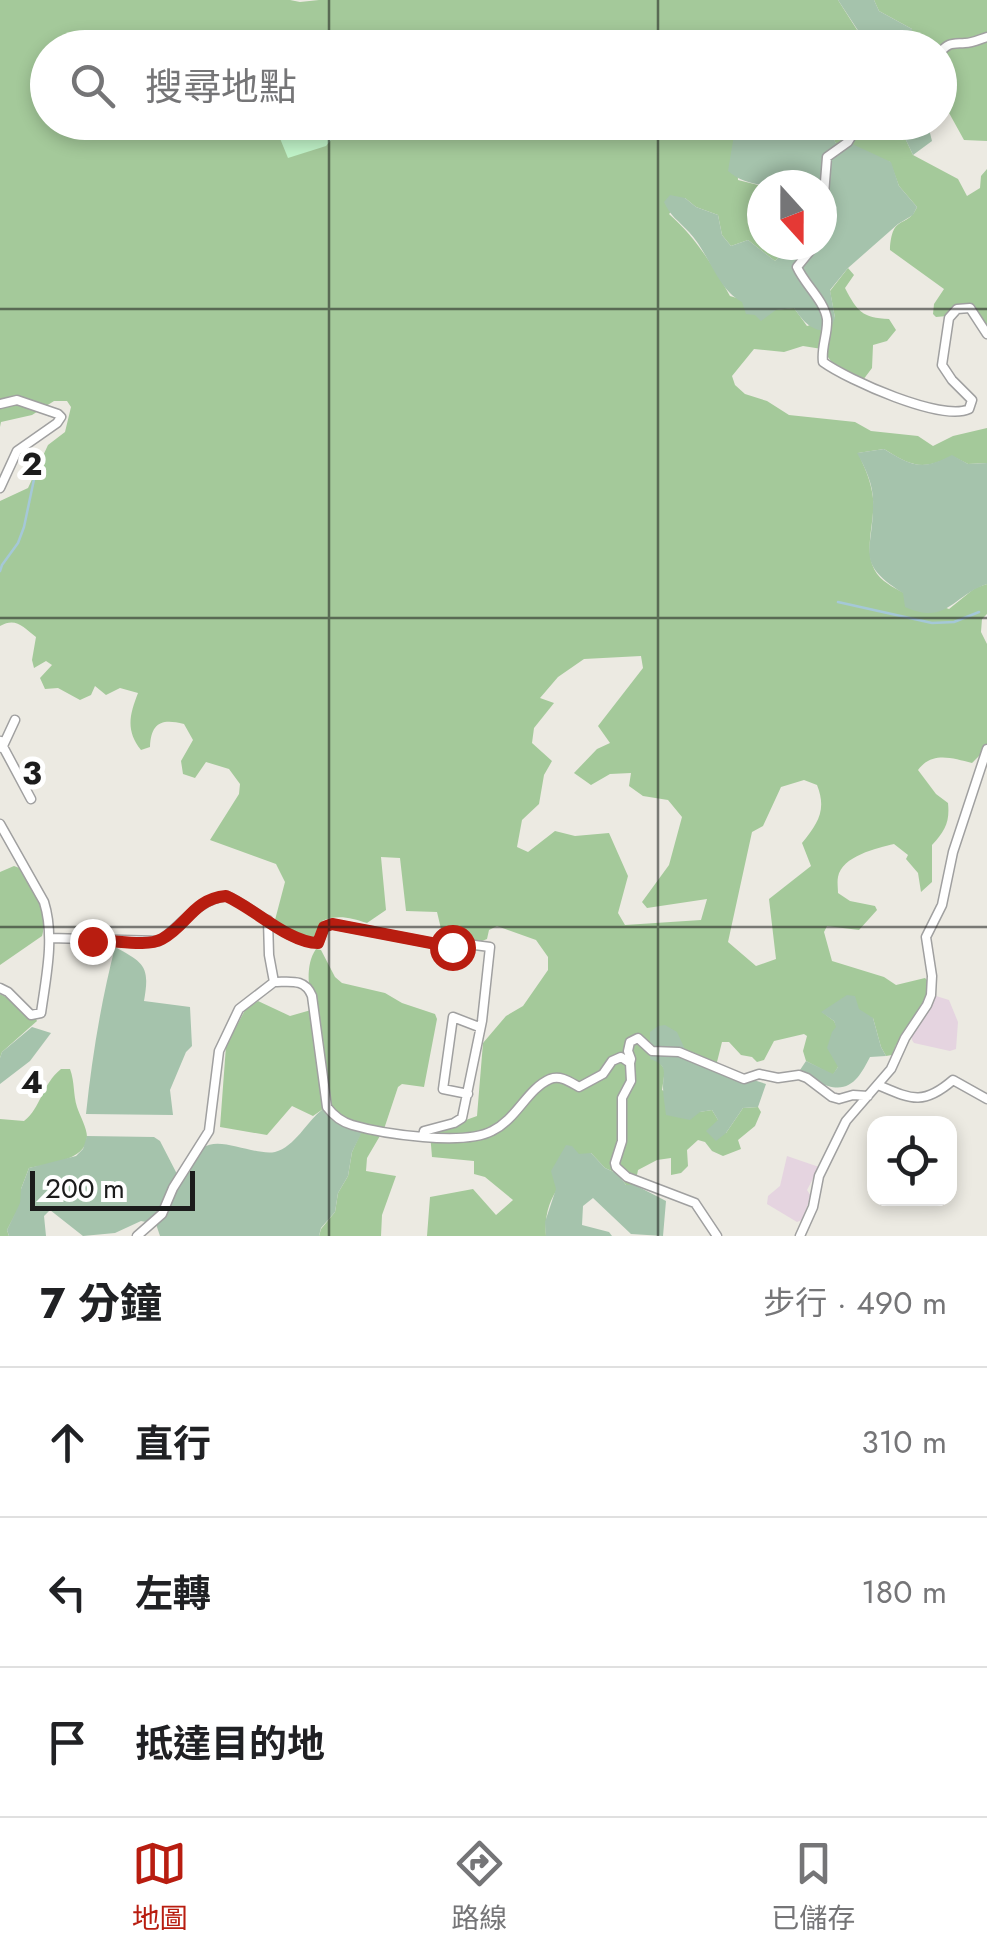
<!DOCTYPE html>
<html lang="zh-TW">
<meta charset="utf-8">
<style>
body{margin:0;font-family:Jost,"Noto Sans TC",sans-serif;background:#f2f2f2;color:#202124}
.controls{position:absolute;right:30px;bottom:30px;display:grid;overflow:hidden;border-radius:20px;box-shadow:0 5px 15px #0003}
.controls button{width:90px;height:90px;display:grid;place-items:center;padding:0;border:0;border-bottom:2px solid #e0e0e0;background:#fff;color:#202124;font:50px sans-serif}
.compass{position:absolute;left:747px;top:170px;width:90px;height:90px;border-radius:50%;background:#fff;box-shadow:0 5px 15px #0003;rotate:159deg}
.scale{position:absolute;left:30px;bottom:25px;width:165px;box-sizing:border-box;padding-left:10px;border:5px solid #1c1c1c;border-top:0;font-size:28px;line-height:35px;white-space:nowrap;color:#1c1c1c;-webkit-text-stroke:8px #fff;paint-order:stroke}
.stop{position:absolute;width:30px;height:30px;margin:-22px;border:8px solid #b81d10;border-radius:50%;background:#fff}
.stop.end{background:#b81d10;border-color:#fff;box-shadow:0 2px 10px #0008}
.list{margin:0;padding:0;list-style:none}
h2{display:flex;justify-content:space-between;align-items:center;height:130px;margin:0;padding:0 40px;font-size:42px}
h2 small{font-size:32px;font-weight:400;color:#757577}
.list li{display:grid;grid-template-columns:65px 1fr auto;gap:30px;align-items:center;box-sizing:border-box;height:150px;padding:0 40px;border-top:2px solid #e0e0e0}
.list b{display:block;font-size:38px;white-space:nowrap}
.list em{font-size:32px;font-style:normal;color:#757577}
.icon{flex:none;width:55px;height:55px;fill:none;stroke:currentColor;stroke-width:2;stroke-linecap:round;stroke-linejoin:round}
.map{position:relative;flex:none;width:987px;height:1236px;overflow:hidden}
.search{position:absolute;background:#fff;box-shadow:0 5px 15px #0003;left:30px;right:30px;top:30px;height:110px;display:flex;align-items:center;gap:25px;box-sizing:border-box;padding:0 35px;border-radius:55px;color:#757577;font-size:38px}
.sheet{height:580px;background:#fff}
nav{display:flex;justify-content:space-around;align-items:center;box-sizing:border-box;height:140px;border-top:2px solid #e0e0e0;background:#fff;font-size:28px;color:#757577}
nav a{display:grid;justify-items:center;gap:5px}
nav .on{color:#b81d10}
.map>svg:first-child{display:block}
</style>
<div class="map">
<svg width="987" height="1236" viewBox="0 0 987 1236">
<rect width="100%" height="100%" fill="#eceae2"/>
<!-- industrial -->
<path fill="#e5d4e0" d="M936,996l13,4 9,22 -2,27 -6,2 -36,-8 -2,-3v-8l21,-34z
M787,1156l32,11 -12,23 4,6 -9,24 -5,2 -30,-18 1,-8 12,-10z"/>
<!-- forest -->
<path fill="#a4c99a" fill-rule="evenodd" d="M0,0h290l10,2 19,-2h519l21,33v14h-80l-6,-7 -41,2 -6,6h-678v74l250,1 -8,4 47,6v-10h399l2,57 24,6v59h30l-17,16 -27,-21 -17,6 -9,-11 -4,-20 -22,-8 -11,-9 -16,16c27,24 43,50 61,82l46,14 18,-2 13,18 28,-8 -5,-27 18,-23 6,7 -9,13c12,23 17,30 44,31l7,11 -9,11 -14,4 -1,23 -9,12 -27,-12 -14,-19 -19,-3 -19,6 -30,-3 -22,27 3,9 10,9 22,7 22,14 66,7 16,9 47,5 15,10 20,-10 34,-8v35l-19,1 -16,-8c-30,15 -41,10 -68,-7l-26,4c7,15 13,28 15,45 3,27 -15,62 11,83 18,14 43,20 65,28l26,-21 12,-4v30l-5,5 -1,13 6,12v104l-15,15c-20,-5 -40,-12 -54,7l18,24 12,9c2,19 -3,28 -16,42v37l-11,10 -3,-19 -12,-14 2,-4 -14,-11c-17,4 -52,12 -56,33 -1,5 0,11 0,16l12,8 25,5 2,4 -18,20 -32,-4 -3,6 8,29 52,16 12,8 29,-7 5,5 -6,27 -28,35 -4,10 -6,1 -5,-9 -8,-29 -51,-6 12,9 3,6 1,40 -5,8 -27,-14 -3,-10 4,-15 -3,-2 -30,7 -10,19 -7,2 -5,-5 -11,-2 -12,-13h-7l-5,20 -4,5 -53,-4 5,7 -3,20 37,22 13,-2 14,23 17,-25 15,-1 3,5 -6,14 -17,14 3,9 -18,7 -11,-5 -7,-9 -7,-2 -11,10 1,16 -7,7 -10,2v-17l-14,2 -19,10 -3,15h-9l-8,-11 -13,-6 -14,-15c-26,26 -48,42 -45,83h-119l3,-39 43,-8 23,26 17,-15 -28,-23 -11,-3v-13l-42,-4 -2,-24 47,-17 6,-73 23,-27 17,-10 25,-36v-13l-12,-17 -39,-14 -8,4 -2,9 -5,2 -47,-2 7,-6 -5,-21 -31,-1 -6,-53 -19,-1 5,53 -19,13c-16,-5 -29,-9 -45,-2l1,18 -22,-2 -26,-17 10,-38 -9,-18 -66,-24 29,-46 1,-10 -11,-15 -23,-7 -11,16 -12,-4 -2,-13 12,-21 -9,-16c-23,-6 -33,-1 -34,23l-9,3c-16,-20 -11,-36 -3,-57l-18,-5 -14,7 -11,-9 -4,9 -11,5 -22,-12 -13,1 -5,-11 12,-13 -6,-4 -12,7 -2,-8 4,-23c-13,-10 -20,-20 -36,-11v-125l28,-13 20,-43 17,-13 6,-25 -4,-6h-13l-22,14 -31,7 -1,5zM641,656l2,12 -45,58 12,17 -13,6 -23,24 17,12 19,-11 21,-1 -2,13 14,10 25,4 14,17 -13,48 -27,37 5,6 60,-9 -6,21 -76,5 -7,-12 10,-37 -19,-43 -34,3 -20,-5 -27,21 -11,-5 5,-27 17,-16 5,-29 8,-14 -20,-18 2,-15 20,-25 -14,-5 18,-21 26,-18zM804,780l13,5c10,25 1,38 -15,58l9,23 -42,33 7,60 -20,7 -28,-24 24,-110 11,-6 18,-39z
M874,0h113v141l-23,-1 -21,-38 -3,-1v-53l-28,-1v-18l-33,-18z
M832,123h66l15,32 45,24 9,17 13,-8 1,-12 6,-7v164c-6,-14 -9,-26 -26,-28l-14,11 -11,1 -3,-3 1,-10 10,-15 -54,-39c2,-38 17,-20 27,-43l-18,-21 -9,-24 -51,-17 -4,-3z
M14,866l8,3c10,21 27,43 20,67l-42,29v-93z
M316,949l5,1 14,27 7,6 43,10 17,10 33,11 2,5 -13,68 -22,-3 -4,3 -14,42 -17,29 -1,13 30,5 -14,39 -1,21h-62l2,-7 14,-17 3,-19 10,-17 4,-24 9,-20 -22,-8 -16,-15 -10,7 -21,-10 -25,29 -47,-8 6,-81 19,-36 13,-9 32,15 21,-6c-1,-19 -7,-44 5,-61z
M0,994l31,15 6,12 -35,31 -2,6z
M61,1069h9c5,14 3,25 7,38 3,9 10,21 10,30 -1,24 -40,27 -58,31l-8,21v14l-14,27 2,6h-9v-117l24,2c17,-13 18,-37 37,-52z"/>
<!-- cemetery -->
<path fill="#a5c3ac" d="M838,0h36l5,11 33,18v18h-53v-15z
M832,122l3,20 4,3 9,-3 43,20 8,24 18,21 -4,8 -15,9 -50,44 -18,22 5,28 -5,12c-18,3 -27,-9 -36,-22l-18,2 -15,11 -6,-6 -9,-1 -4,-12c-25,-13 -33,-49 -53,-70 -10,-11 -19,-16 -25,-30l6,-7 15,3 11,9 22,8 4,20 9,11 17,-6 27,21 17,-16h30v-60c-31,0 -70,7 -94,-14l8,-48z
M898,123h37l-6,6 3,12 -19,14z
M884,449c27,17 38,22 68,6l16,9 19,-1v121c-34,11 -40,42 -82,23l-2,-14c-49,-31 -30,-40 -30,-88 1,-19 -7,-36 -16,-52z
M115,947c30,16 35,20 29,54l46,6 2,39 -6,6 -16,38 3,25 -87,-1c6,-57 15,-112 29,-167z
M847,995l8,1 4,13 14,9 8,29 5,9 -16,1c-9,17 -18,36 -42,29 -11,-3 -19,-10 -30,-13l8,-12 27,13 5,-7 -11,-19 5,-16 4,-5 -2,-6 -13,-9z
M665,1025l12,7 13,28 76,24 -8,23 -15,1 -17,25 -10,8 -10,-10 12,-11 -6,-10 -12,2 -10,8 -24,-5c-1,-9 -3,-19 -3,-28 0,-16 6,-21 -13,-28v-27l8,-6z
M32,1027l19,6 -21,28 -30,23v-26l2,-6z
M323,1109l16,15 23,8 -10,20 -4,24 -10,17 -3,19 -14,16 -2,8h-159l-4,-12 -15,-3 -26,12 -32,3 -33,-26 -6,6 2,20h-37l-2,-6 13,-27 1,-14 8,-21 47,-12 7,-7 4,-13 67,1 6,4 17,33 7,1c6,-8 12,-22 19,-27 16,-13 51,8 72,4 20,-5 32,-31 48,-43z
M566,1145l6,1 7,8 12,-1 14,15 13,6 8,11h9l31,16 -3,35 -32,-2 -38,-36 -10,8 -1,19 27,7 3,4h-66l-1,-14 11,-33 -5,-18z"/>
<!-- park -->
<path fill="#c1f4c9" d="M298,123h39v10l-11,13 -38,12 -9,-22z"/>
<g fill="none" stroke-linecap="round" stroke-linejoin="round">
<!-- stream -->
<path stroke="#a5c8d7" stroke-width="2.5" d="M0,571l2,-6 16,-22 6,-16 13,-62
M838,602l94,21 22,-1 25,-10"/>
<!-- minor casing -->
<g stroke="#a0a0a0" stroke-width="11">
<path id="minor" d="M940,53c8,-11 13,-9 25,-10 8,0 15,-4 22,-6
M822,219l5,-62 21,-15 12,-20
M815,245l-18,22c8,18 27,33 30,52 1,15 -6,28 -4,43 25,18 119,60 146,47l3,-9 -20,-20 -10,-15 7,-47 8,-9 13,-1 17,26
M0,404l17,-4 41,14 3,3 -4,6 -40,28 -17,37
M0,741l31,58
M2,748l13,-28
M0,824l44,78c11,35 2,75 -3,111l-10,2 -23,-23 -8,-4
M50,938l109,3c23,-15 38,-42 68,-45 28,12 61,47 91,47l6,-16 8,-3 120,23 7,-4 31,4 -8,74 -20,97 -8,5 -30,8 -1,6
M274,982c16,0 31,-4 38,14l15,111c6,8 15,15 25,18 31,9 112,21 140,6 25,-12 35,-42 58,-52 11,-4 20,3 29,8l24,-13 9,-13 9,-4 9,6 1,18 -9,17v43l-7,22 1,4 11,10 68,26 22,33
M630,1063l1,-4 -3,-8 2,-9 8,-4 14,13 27,1 65,27 15,-5 19,4 21,-3 8,3 25,19 7,2 14,-4 15,1
M878,1085c33,14 45,21 75,-5l34,19
M468,1094l-25,-5 10,-72 26,10
M137,1236l25,-22 11,-26 36,-57 10,-80 20,-42 35,-27 -5,-27 -1,-35
M800,1236l13,-29 6,-31 27,-55 45,-52 14,-31 22,-33 4,-10 1,-19 -6,-39 16,-32 11,-53 34,-103"/>
</g>
<!-- minor -->
<use href="#minor" stroke="#fff" stroke-width="8"/>
</g>
<g fill="none" stroke-linecap="round" stroke-linejoin="round">
<!-- route -->
<path stroke="#b81d10" stroke-width="12" d="M92,941c20,-2 53,7 70,-2 25,-13 31,-40 64,-43 28,12 63,47 92,47l6,-16 8,-3 120,23"/>
</g>
<!-- grid -->
<path fill="none" stroke="#1c1c1c" stroke-width="2.5" stroke-opacity="0.55" d="M329,0v48M658,0v48M329,122v1114M658,122v1114M0,309h987M0,618h987M0,927h987"/>
<g font-size="32" text-anchor="middle" font-weight="bold" fill="#1c1c1c" stroke="#fff" stroke-width="10" stroke-linejoin="round" paint-order="stroke">
<text x="32" y="475">2</text>
<text x="32" y="784">3</text>
<text x="32" y="1093">4</text>
</g>
</svg>
<div class="controls">
<button><svg class="icon" aria-label="locate" viewBox="0 0 24 24"><circle cx="12" cy="12" r="6"/><path d="M12 2v4M12 18v4M2 12h4M18 12h4"/></svg></button>
</div>
<svg class="compass" viewBox="-18 -18 36 36"><path d="M0-13l5 13h-10z" fill="#e53935"/><path d="M0 13l5-13h-10z" fill="#757577"/></svg>
<div class="scale">200 m</div>
<div class="stop" style="left:452px;top:947px"></div>
<div class="stop end" style="left:92px;top:941px"></div>
<div class="search"><svg class="icon" aria-label="search" viewBox="0 0 24 24"><circle cx="10" cy="10" r="6"/><path d="M15 15l6 6"/></svg>搜尋地點</div>
</div>
<section class="sheet">
<h2>7 分鐘<small>步行 · 490 m</small></h2>
<ul class="list">
<li><svg class="icon" aria-label="ahead" viewBox="0 0 24 24"><path d="M12 20V5M6 11l6-6 6 6"/></svg><div><b>直行</b></div><em>310 m</em></li>
<li><svg class="icon" aria-label="left" viewBox="0 0 24 24"><path d="M17 20v-9H6M10 6l-5 5 5 5"/></svg><div><b>左轉</b></div><em>180 m</em></li>
<li><svg class="icon" aria-label="arrive" viewBox="0 0 24 24"><path d="M6 21V4h12l-3 4 3 4H6"/></svg><div><b>抵達目的地</b></div></li>
</ul>
</section>
<nav>
<a class="on"><svg class="icon" aria-label="map" viewBox="0 0 24 24"><path d="M3 6l6-2 6 2 6-2v14l-6 2-6-2-6 2zM9 4v14M15 6v14"/></svg>地圖</a>
<a><svg class="icon" aria-label="directions" viewBox="0 0 24 24"><path d="M12 3l9 9-9 9-9-9zM9 14v-3h6M13 9l2 2-2 2"/></svg>路線</a>
<a><svg class="icon" aria-label="saved" viewBox="0 0 24 24"><path d="M7 4h10v16l-5-4-5 4z"/></svg>已儲存</a>
</nav>
